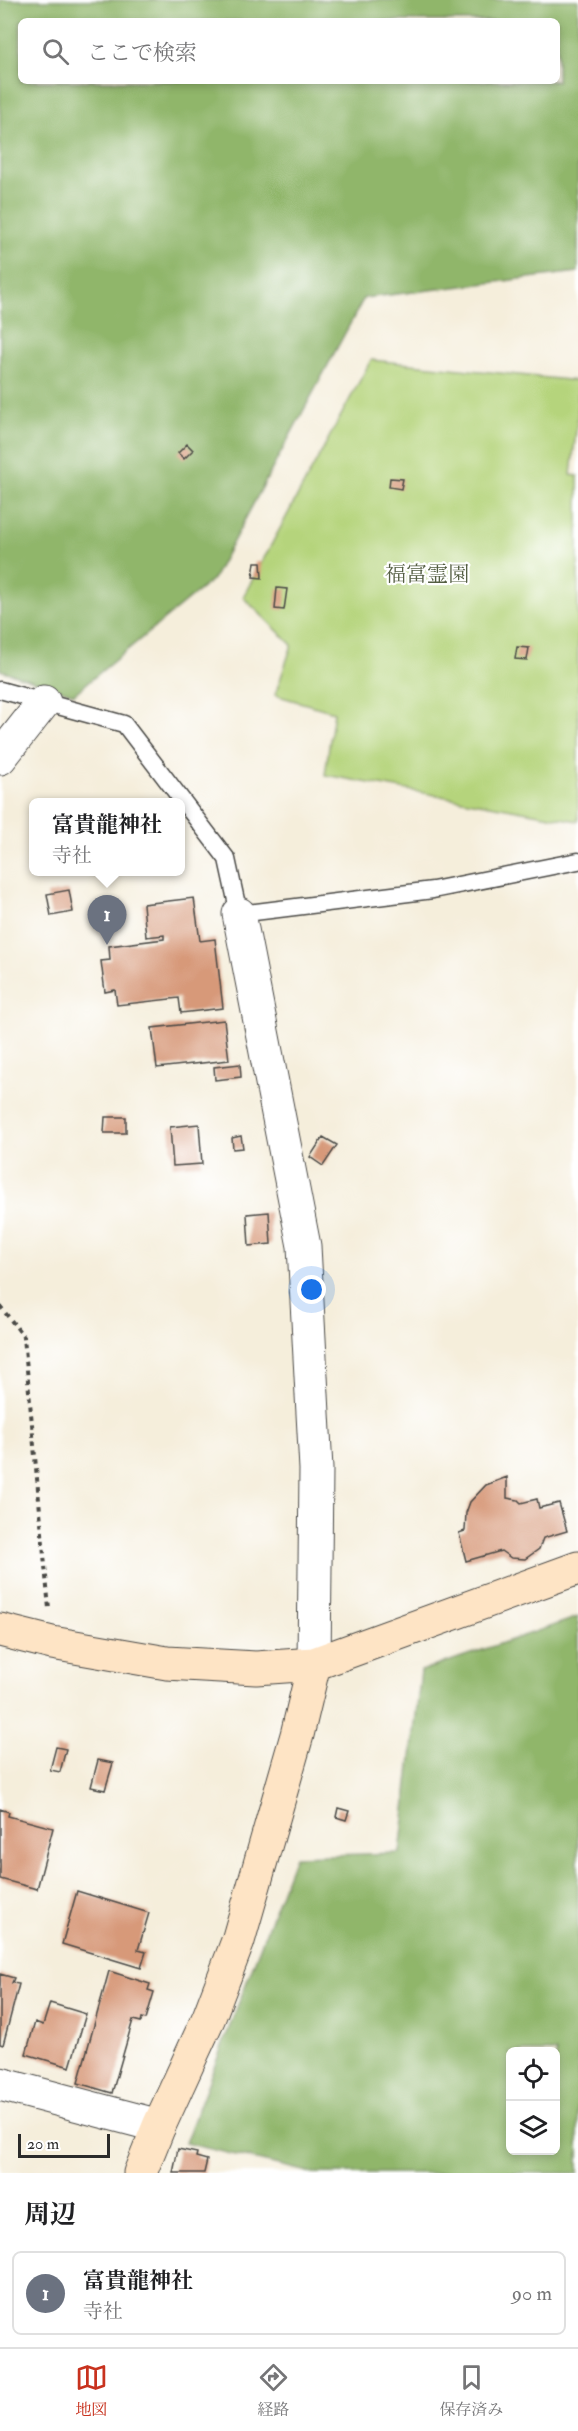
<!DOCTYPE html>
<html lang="ja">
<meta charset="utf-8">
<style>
body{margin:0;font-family:"IM FELL Double Pica","Noto Serif JP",serif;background:#f6f6f6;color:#202124}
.controls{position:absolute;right:18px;bottom:18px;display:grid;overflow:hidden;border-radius:9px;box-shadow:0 3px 9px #0003}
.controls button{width:54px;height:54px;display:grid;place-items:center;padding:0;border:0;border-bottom:2px solid #e0e0e0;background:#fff;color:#202124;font:30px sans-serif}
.scale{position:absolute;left:18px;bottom:15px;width:92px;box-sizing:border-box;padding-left:6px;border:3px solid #2b2b2b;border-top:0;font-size:16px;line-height:21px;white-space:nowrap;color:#2b2b2b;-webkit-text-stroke:4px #fff;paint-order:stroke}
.you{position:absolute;left:312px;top:1290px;width:21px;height:21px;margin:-15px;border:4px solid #fff;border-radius:50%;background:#1a73e8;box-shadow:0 0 0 9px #1a73e833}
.badge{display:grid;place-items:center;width:39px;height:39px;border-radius:50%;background:#c8321e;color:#fff;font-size:20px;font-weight:700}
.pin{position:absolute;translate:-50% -50px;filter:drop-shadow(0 2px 3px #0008)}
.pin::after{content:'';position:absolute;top:32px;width:21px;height:18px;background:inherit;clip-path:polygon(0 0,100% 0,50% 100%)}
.popup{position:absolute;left:29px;top:798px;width:156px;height:78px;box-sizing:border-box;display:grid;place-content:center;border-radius:9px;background:#fff;filter:drop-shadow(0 2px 4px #0005);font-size:20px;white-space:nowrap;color:#757577}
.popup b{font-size:22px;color:#202124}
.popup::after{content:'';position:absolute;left:50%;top:100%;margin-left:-12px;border:12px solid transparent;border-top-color:#fff}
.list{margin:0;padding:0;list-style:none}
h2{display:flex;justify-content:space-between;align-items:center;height:78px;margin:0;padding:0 24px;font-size:26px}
h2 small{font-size:20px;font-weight:400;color:#757577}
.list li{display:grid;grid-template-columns:39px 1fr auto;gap:18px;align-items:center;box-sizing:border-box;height:84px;margin:0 12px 12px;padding:0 12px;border:2px solid #e0e0e0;border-radius:9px}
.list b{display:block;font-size:22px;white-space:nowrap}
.list p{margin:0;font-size:20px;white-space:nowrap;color:#757577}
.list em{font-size:20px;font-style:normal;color:#757577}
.icon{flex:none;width:33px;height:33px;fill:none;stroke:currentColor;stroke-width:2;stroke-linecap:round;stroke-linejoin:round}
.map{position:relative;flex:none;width:578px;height:2173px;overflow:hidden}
.search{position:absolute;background:#fff;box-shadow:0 3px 9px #0003;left:18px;right:18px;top:18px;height:66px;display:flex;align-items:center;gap:15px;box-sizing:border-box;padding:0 21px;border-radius:9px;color:#757577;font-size:22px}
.sheet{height:174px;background:#fff}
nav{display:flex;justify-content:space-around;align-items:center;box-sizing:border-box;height:84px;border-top:2px solid #e0e0e0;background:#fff;font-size:16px;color:#757577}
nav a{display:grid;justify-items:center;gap:3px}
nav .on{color:#c8321e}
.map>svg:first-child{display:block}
</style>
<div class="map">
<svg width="578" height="2173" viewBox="0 0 578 2173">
<rect width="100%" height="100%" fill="#fff"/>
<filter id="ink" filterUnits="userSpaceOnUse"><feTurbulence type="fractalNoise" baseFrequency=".0167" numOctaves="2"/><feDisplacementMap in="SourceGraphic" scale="12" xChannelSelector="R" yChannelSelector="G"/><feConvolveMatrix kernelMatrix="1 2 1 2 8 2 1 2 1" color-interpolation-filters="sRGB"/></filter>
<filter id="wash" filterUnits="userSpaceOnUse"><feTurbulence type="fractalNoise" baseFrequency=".008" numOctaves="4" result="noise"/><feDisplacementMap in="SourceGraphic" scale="24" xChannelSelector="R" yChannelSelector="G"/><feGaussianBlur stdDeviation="1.35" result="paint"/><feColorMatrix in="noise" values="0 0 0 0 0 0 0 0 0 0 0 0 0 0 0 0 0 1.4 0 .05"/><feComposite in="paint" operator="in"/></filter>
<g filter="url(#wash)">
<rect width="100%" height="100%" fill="#f5eedb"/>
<!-- green -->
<path fill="#b5d47b" stroke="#708053" stroke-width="1.5" d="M371,360l207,21v32l-7,62 7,1v345l-253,-46 9,-63 -59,-17 17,-50 -49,-48z"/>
<!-- forest -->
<path fill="#90b66b" stroke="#5e704b" stroke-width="1.5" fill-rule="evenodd" d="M0,0h578v272l-214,26 -151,281 -139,115 -74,-24zM21,21h536v60h-536z
M578,1617v556h-266l-127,-30 110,-287 105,-3 21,-182zM510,2052h46v98h-46z"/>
<g id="blocks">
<!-- building -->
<path fill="#d79979" d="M187,444l6,6 -9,9 -6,-6z
M390,478l13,1 -2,10 -12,-2z
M255,562h6l1,16 -9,-1z
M277,588l10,1 -3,21 -9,-1z
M517,647l12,1 -2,12 -12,-1z
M69,890l4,22 -22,4 -4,-22z
M194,898l6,43 15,-2 8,69 -42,5 -2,-15 -62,7 -2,-15 -10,2 -4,-31 9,-1 -1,-14 55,-7v-4l-18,2 -3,-33z
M224,1020l5,40 -72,8 -5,-40z
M240,1064l1,13 -26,3 -1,-13z
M105,1117h21v16h-22z
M199,1124l3,40 -29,2 -3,-39z
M241,1136l2,12 -10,1 -1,-11z
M323,1137l14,8 -14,21 -13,-9z
M269,1212l2,32 -22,2 -2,-32z
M507,1477v21l11,2 3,3 16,-4 2,9 20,-5 8,28 -24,7 -4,11 -14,10 -14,-1 -10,-7 -35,10 -7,-28 6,-2 1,-18 4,-11 16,-17z
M56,1747l10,2 -6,23 -10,-2z
M98,1760l15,3 -8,27 -14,-3z
M338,1808l11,3 -3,9 -10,-3z
M0,1809l9,3 -1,4 45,12 -16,61 -37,-10z
M77,1891l72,22 -11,37 8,2 -5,16 -79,-24z
M109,1971l41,13 -2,6 6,2 -8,27 -4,-1 -1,4 -8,-2 -21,73 -34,-10z
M0,1974l14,4 -2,5 7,1 -16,61 -3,-1z
M50,2003l36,11 -16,53 -44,-13 9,-32 8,3z
M178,2149l19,4 -1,4 11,3 -3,13h-31z"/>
</g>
</g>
<g filter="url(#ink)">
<use href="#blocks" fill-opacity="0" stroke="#494845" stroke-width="1.5"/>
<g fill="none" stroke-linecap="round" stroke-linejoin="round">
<!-- lane casing -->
<g stroke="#494845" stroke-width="19">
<path id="lane" d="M0,690l124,34 103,135 12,55 194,-24 145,-29"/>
</g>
<!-- street casing -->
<g stroke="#494845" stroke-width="35">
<path id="street" d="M0,758l44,-56
M239,914l65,332 12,223 -2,195
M0,2084l159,42"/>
</g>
<!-- secondary casing -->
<g stroke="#494845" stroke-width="35">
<path id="secondary" d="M0,1630l52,13 115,20 89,5 58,-4 264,-96
M140,2173l19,-47 50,-109 29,-76 59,-206 17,-71"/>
</g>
<!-- path -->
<path stroke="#494845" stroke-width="4" stroke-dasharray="4.5 4.5" stroke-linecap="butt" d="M0,1306l24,31 25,272"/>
<!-- lane -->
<use href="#lane" stroke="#fff" stroke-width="16"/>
<!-- street -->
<use href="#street" stroke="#fff" stroke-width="33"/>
<!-- secondary -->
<use href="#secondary" stroke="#fee4c5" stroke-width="33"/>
</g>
</g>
<g text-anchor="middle" stroke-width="4.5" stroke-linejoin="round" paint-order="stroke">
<!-- park labels -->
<g font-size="21" fill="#545e43" stroke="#fff">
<text x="427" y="581">福富霊園</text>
</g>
</g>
</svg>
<div class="controls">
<button><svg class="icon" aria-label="locate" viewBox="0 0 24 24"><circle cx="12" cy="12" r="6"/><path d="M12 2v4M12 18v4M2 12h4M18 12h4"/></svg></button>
<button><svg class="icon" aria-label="layers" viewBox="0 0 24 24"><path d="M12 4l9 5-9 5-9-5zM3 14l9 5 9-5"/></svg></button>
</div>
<div class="scale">20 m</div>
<div class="you"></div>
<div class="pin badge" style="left:107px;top:945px;background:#6b7280">1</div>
<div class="popup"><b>富貴龍神社</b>寺社</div>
<div class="search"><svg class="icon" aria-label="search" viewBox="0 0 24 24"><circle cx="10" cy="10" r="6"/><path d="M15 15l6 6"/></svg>ここで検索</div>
</div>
<section class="sheet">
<h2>周辺<small></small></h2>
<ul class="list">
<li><span class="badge" style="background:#6b7280">1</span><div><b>富貴龍神社</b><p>寺社</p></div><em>90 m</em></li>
</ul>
</section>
<nav>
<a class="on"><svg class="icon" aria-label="map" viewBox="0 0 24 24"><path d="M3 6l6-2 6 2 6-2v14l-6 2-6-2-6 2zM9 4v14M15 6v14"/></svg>地図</a>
<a><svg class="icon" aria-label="directions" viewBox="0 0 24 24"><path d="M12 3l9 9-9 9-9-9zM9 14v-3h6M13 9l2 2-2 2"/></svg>経路</a>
<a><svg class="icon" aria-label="saved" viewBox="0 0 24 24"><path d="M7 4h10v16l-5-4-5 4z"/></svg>保存済み</a>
</nav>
